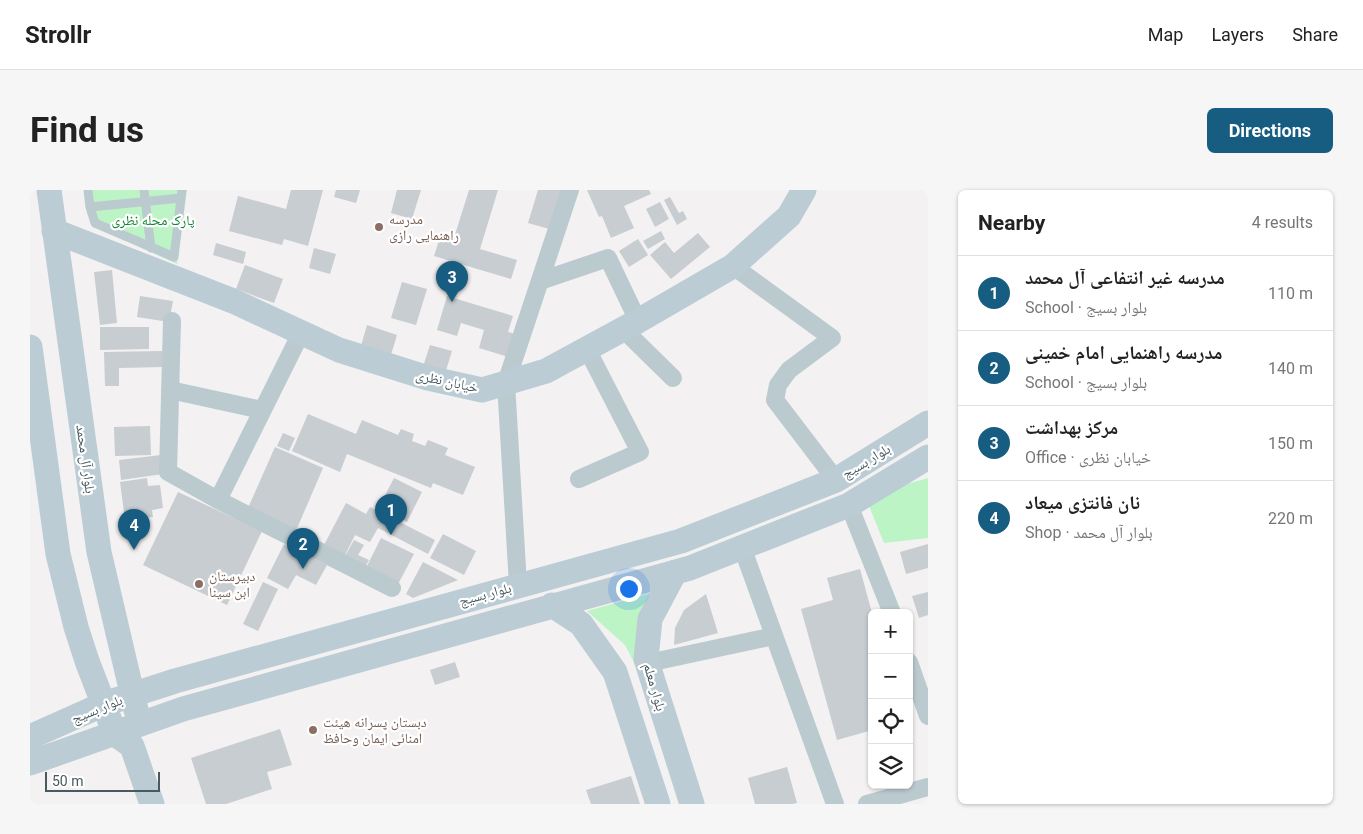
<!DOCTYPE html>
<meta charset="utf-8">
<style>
body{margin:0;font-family:Roboto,"Noto Naskh Arabic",sans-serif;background:#f6f6f6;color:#222}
.controls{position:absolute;right:15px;bottom:15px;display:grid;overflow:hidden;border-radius:8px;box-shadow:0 1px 4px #0004}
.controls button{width:45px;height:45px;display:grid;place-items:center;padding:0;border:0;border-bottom:1px solid #e0e0e0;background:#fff;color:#222;font:25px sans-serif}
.scale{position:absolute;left:15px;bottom:12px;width:115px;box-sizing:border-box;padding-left:5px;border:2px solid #475a60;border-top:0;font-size:14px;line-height:18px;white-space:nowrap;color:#475a60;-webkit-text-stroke:4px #fff;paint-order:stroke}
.you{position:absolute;left:598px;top:398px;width:18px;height:18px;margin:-12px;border:4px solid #fff;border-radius:50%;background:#1a73e8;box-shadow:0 0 0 8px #1a73e833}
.badge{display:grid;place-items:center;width:32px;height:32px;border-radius:50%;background:#175c81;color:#fff;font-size:16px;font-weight:700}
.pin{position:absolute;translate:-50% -41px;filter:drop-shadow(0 1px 2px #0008)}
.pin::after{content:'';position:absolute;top:26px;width:18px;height:15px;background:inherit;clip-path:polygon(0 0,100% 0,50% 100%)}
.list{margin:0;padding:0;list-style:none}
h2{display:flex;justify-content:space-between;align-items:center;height:65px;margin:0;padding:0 20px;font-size:21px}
h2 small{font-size:16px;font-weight:400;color:#767676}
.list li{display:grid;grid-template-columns:32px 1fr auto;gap:15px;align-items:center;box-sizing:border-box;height:75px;padding:0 20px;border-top:1px solid #e0e0e0}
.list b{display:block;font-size:19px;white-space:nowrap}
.list p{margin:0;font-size:16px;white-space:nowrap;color:#767676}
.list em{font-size:16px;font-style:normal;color:#767676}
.icon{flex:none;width:28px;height:28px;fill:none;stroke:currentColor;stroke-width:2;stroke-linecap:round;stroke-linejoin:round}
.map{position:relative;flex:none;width:898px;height:614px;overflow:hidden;border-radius:8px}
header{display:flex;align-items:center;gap:30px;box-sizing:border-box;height:70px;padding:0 25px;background:#fff;border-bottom:1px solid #e0e0e0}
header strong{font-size:24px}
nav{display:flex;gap:28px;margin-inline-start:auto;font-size:18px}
.intro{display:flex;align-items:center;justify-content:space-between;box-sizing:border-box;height:120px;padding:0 30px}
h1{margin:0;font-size:35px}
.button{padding:12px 22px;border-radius:8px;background:#175c81;color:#fff;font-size:18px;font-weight:700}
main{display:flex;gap:30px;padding:0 30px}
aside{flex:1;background:#fff;border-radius:8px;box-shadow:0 1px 4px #0004}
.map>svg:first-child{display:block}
</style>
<header>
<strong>Strollr</strong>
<nav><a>Map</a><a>Layers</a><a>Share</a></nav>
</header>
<div class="intro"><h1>Find us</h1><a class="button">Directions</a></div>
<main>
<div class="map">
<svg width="898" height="614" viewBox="0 0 898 614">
<rect width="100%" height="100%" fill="#f3f1f1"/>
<!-- green -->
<path fill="#bcf4c6" d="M54,0h103l-10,74 -83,-38 -7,-13z
M898,288v60l-44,5 -19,-47z
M622,403l-13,79 -14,-27 -38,-34z"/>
<!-- building -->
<path fill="#c7cdd1" d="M261,0h32l-15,56 -24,-7 -2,6 -53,-14 9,-35 48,13z
M306,0h24l-4,13 -22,-6z
M367,0h24l-9,29 -21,-6z
M439,0h29l-18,59 37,11 -6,19 -77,-23 6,-19 13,4z
M508,0h27l-12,40 -25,-7z
M557,0h62l2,4 -27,12 10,22 -23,10 -9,-22 -3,1z
M640,7l9,16 4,-2 4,8 -10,6 -13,-25z
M630,12l9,17 -14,8 -9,-18z
M631,41l4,8 -17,10 -5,-8z
M668,43l12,14 -39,32 -21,-24 15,-13 9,11z
M608,49l10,16 -19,12 -10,-16z
M186,53l30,9 -3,12 -30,-9z
M284,58l22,6 -6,20 -21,-6z
M215,75l38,14 -9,24 -38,-14z
M82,80l5,53 -17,2 -6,-53z
M372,92l25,7 -11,36 -25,-7z
M110,106l33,5 -4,21 -32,-5z
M417,106l66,20 -5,16 11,3 -7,23 -33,-10 5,-18 -23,-7 -4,13 -20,-6z
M337,135l30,10 -7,23 -30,-9z
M70,137h49v22l-49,1z
M400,155l22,6 -9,29 -22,-7z
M132,161l1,16 -44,1v18h-14l-1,-34z
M278,224l48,20 6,-14 36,15 3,-6 13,5 -2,7 13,5 3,-6 20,8 -3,7 30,12 -12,28 -30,-12 -2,5 -84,-34 -7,18 -48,-21z
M120,236l1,29 -36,1 -1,-29z
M253,243l12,5 -6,13 -12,-5z
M245,257l48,21 -28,65 -47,-25z
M131,265l2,19 -42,6 -2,-20z
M117,288l1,8 12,-1 3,23 -11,2 1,7 -28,3 -5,-38z
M364,288l28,14 -15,30 -28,-15z
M148,302l84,39 -35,74 -84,-40z
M316,313l20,11 4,-7 65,33 -7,14 -50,-26 -8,14 -15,-7 -10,20 -21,-10z
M413,344l33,17 -12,24 -34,-17z
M351,348l33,16 -18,34 -32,-16z
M324,350l10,5 -6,10 11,5 -5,9 -20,-11z
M254,354l43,21 -11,20 -20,-10 -8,14 -21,-11z
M898,354v24l-22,6 -6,-22z
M393,372l35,18 -45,18 -7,-4z
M830,379l12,44v125l-3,-7 -32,9 -36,-131 32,-9 -6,-22z
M233,392l15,7 -20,42 -15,-7z
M898,402v23l-9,3 -7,-22z
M676,404l12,39 -44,12 1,-17 9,-18z
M425,472l5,15 -25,8 -5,-15z
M250,539l12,36 -25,7 5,17 -46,15h-20l-15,-46z
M757,577l10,36 -5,1h-37l-7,-26z
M601,586l9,28h-49l-5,-14z"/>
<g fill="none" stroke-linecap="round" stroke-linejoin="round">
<!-- lane -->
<path stroke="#bbcacf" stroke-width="9" d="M58,0l2,17 5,16 79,34 8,-67
M114,0l7,58
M60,17l91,-9"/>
<!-- street -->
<path stroke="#bbcacf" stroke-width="18" d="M703,76l99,72 -43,32 -11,15 -3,15 61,80
M510,91l68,-23 30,63
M142,131l-4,151 50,28
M593,139l50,49
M271,143l-83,167 174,88
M140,200l92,20
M549,289l61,-27 -53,-103
M819,315l43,108
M712,357l93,257
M488,395l-12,-202 64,-193
M879,472l19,54
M618,473l126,-27
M837,614l61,-17"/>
<!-- secondary -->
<path stroke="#bbccd4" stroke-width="25" d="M19,0l50,362 37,158
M24,41l179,70 106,49 89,28 54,12 64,-19 92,-50 95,-55 56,-50 15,-26
M0,157l28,207 18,73 11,34 28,73 17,12 20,58
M645,382l-25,47 -4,40 46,145
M522,415l29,19 34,48 43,132
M0,547l74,-33 71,-23 506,-140 155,-61 92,-57
M0,573l153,-54 507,-141 159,-63 79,-48"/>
</g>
<!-- markers -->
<g fill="#8d6e63" stroke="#fff" stroke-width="2">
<circle cx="349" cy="37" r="5"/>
<circle cx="169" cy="394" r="5"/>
<circle cx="283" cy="540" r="5"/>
</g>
<g text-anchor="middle" stroke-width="4.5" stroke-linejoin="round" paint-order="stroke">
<!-- education labels -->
<g font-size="14" fill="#785e54" stroke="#fff" text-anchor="start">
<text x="359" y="34">مدرسه<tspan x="359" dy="16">راهنمایی رازی</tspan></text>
<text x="179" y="391">دبیرستان<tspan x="179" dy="16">ابن سینا</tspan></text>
<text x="293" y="537">دبستان پسرانه هیئت<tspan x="293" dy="16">امنائی ایمان وحافظ</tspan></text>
</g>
<!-- park labels -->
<g font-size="14" fill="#0f8430" stroke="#fff">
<text x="123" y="35">پارک محله نظری</text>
</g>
<!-- street labels -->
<g font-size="14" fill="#475a60" stroke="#fff">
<text transform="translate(417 191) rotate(12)" y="5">خیابان نظری</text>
<text transform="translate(56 269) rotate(82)" y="5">بلوار آل محمد</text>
<text transform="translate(836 271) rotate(-31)" y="5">بلوار بسیج</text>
<text transform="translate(455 404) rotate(-15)" y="5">بلوار بسیج</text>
<text transform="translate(625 497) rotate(74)" y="5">بلوار معلم</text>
<text transform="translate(67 519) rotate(-22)" y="5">بلوار بسیج</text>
</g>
</g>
</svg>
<div class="controls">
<button>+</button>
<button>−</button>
<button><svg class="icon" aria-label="locate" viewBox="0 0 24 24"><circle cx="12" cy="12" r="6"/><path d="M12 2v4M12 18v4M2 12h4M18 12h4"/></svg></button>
<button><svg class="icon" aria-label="layers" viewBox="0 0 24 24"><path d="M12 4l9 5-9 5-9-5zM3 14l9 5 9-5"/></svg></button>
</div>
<div class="scale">50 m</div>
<div class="you"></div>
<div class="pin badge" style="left:361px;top:345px">1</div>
<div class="pin badge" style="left:273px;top:379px">2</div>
<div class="pin badge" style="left:422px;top:112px">3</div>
<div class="pin badge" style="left:104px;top:360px">4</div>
</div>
<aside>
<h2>Nearby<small>4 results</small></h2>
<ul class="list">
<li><span class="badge">1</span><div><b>مدرسه غیر انتفاعی آل محمد</b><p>School · بلوار بسیج</p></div><em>110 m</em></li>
<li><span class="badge">2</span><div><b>مدرسه راهنمایی امام خمینی</b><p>School · بلوار بسیج</p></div><em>140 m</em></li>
<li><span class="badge">3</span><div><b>مرکز بهداشت</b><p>Office · خیابان نظری</p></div><em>150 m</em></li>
<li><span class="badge">4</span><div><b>نان فانتزی میعاد</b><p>Shop · بلوار آل محمد</p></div><em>220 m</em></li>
</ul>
</aside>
</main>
